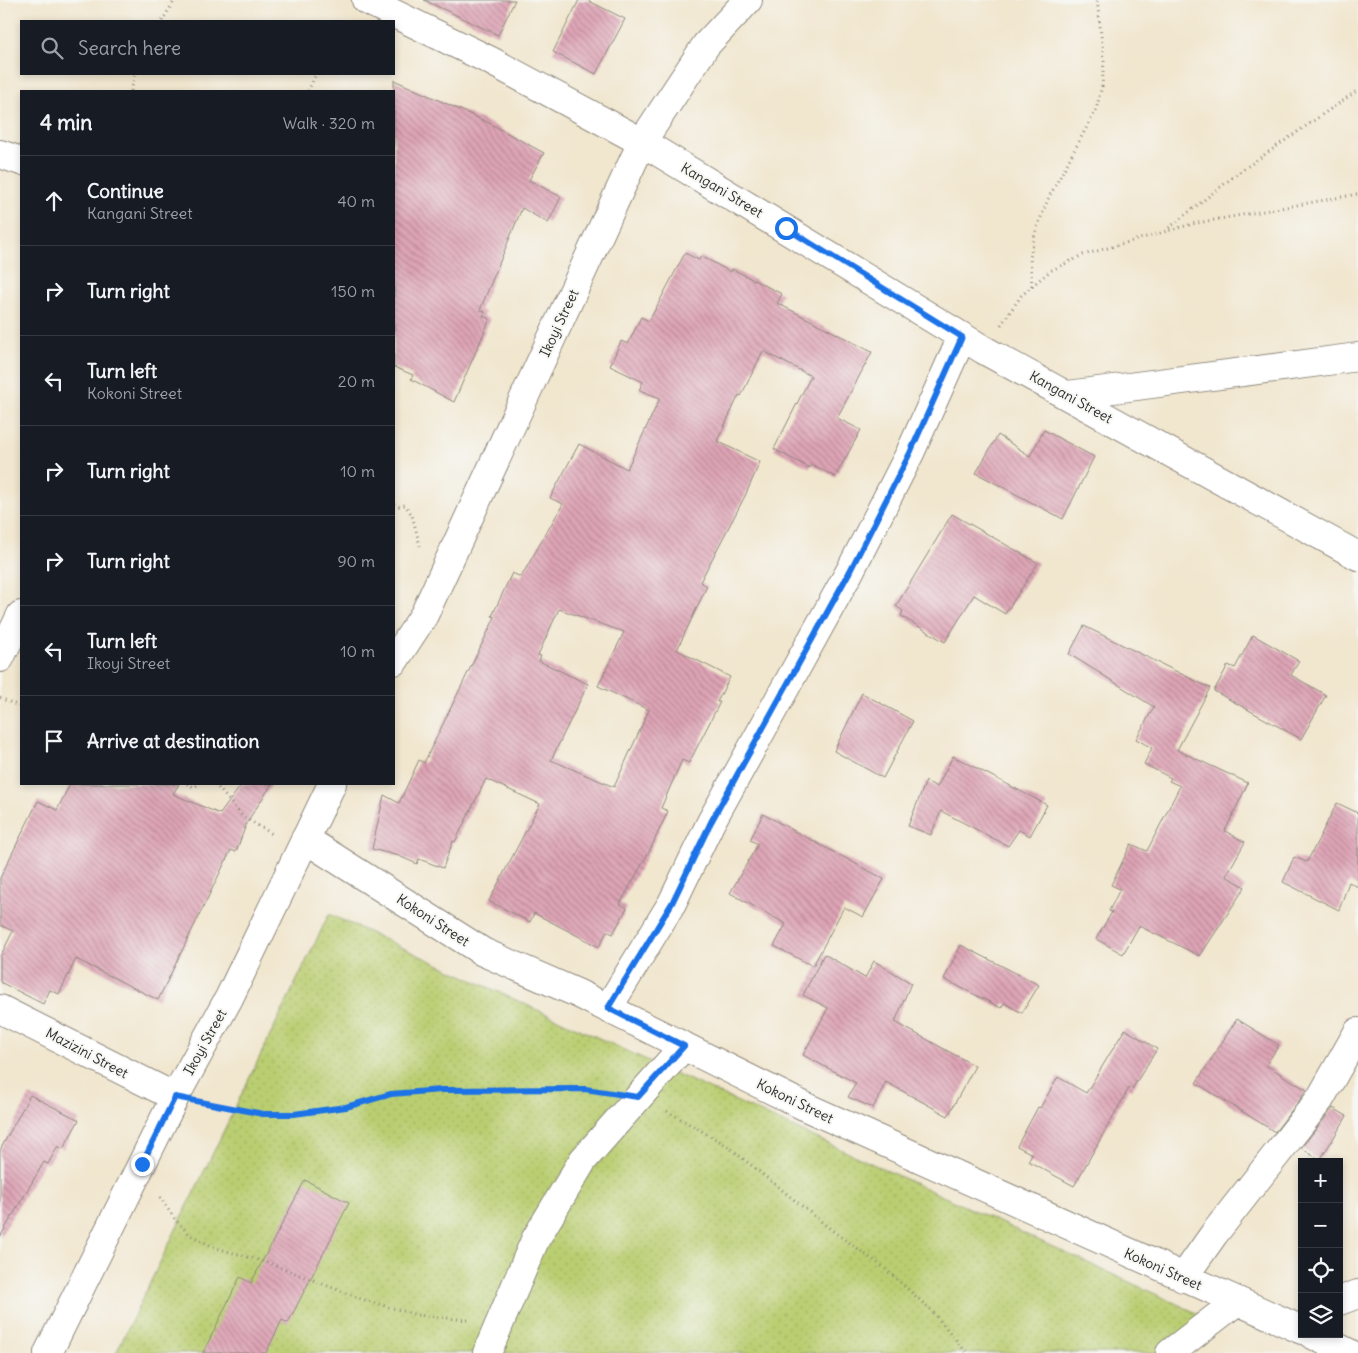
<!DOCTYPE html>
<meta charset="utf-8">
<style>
body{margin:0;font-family:Delius,sans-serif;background:#20242c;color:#f1f3f6}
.controls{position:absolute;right:15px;bottom:15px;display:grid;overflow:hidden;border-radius:0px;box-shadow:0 2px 8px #0003}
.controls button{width:45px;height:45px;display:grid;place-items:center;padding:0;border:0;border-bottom:1px solid #363941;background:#171b24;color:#f1f3f6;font:25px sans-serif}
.stop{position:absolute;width:15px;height:15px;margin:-11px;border:4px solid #1a73e8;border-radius:50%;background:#fff}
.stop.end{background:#1a73e8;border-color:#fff;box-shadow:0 1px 5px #0008}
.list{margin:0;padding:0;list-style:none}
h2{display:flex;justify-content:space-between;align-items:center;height:65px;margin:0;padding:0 20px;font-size:21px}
h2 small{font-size:16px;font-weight:400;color:#9ea1a6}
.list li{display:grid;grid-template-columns:32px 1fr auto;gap:15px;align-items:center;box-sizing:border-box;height:90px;padding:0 20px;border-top:1px solid #363941}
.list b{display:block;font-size:19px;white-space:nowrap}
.list p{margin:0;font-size:16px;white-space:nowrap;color:#9ea1a6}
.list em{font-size:16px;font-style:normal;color:#9ea1a6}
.icon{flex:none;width:28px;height:28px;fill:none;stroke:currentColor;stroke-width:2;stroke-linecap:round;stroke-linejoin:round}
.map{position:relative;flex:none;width:1358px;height:1353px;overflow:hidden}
.search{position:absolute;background:#171b24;box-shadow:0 2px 8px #0003;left:20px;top:20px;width:375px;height:55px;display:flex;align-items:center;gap:12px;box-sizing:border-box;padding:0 18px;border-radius:0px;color:#9ea1a6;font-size:19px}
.panel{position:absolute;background:#171b24;box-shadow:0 2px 8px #0003;left:20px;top:90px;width:375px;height:695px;border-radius:0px}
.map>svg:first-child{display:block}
</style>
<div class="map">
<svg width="1358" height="1353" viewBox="0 0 1358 1353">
<defs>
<pattern id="green-dots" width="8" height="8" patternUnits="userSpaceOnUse" patternTransform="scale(1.25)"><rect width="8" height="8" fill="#bace71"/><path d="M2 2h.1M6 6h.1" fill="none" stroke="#a0b162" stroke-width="1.8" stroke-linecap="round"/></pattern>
<pattern id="building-back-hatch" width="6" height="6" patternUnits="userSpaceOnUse" patternTransform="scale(1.25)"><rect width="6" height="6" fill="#dea4b6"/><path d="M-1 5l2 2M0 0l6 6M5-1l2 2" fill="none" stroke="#b48694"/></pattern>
</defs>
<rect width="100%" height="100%" fill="#f6f6f2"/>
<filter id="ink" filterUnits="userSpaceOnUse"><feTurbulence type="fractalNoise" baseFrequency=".02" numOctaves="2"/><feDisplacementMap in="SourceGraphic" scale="10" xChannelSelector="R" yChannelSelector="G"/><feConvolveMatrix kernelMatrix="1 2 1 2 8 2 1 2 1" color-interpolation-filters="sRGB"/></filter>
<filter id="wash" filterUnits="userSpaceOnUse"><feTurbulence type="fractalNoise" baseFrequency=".0096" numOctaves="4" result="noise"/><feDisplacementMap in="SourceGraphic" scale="20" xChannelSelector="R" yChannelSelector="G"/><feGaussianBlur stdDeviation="1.12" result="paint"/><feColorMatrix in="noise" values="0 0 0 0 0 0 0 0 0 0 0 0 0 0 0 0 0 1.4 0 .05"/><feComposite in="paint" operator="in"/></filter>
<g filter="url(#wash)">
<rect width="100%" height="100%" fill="#f1e6ce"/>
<!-- green -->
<path fill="url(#green-dots)" stroke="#727c4e" d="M329,914l872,401 -18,38h-1067z"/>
<g id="blocks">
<!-- building -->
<path fill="url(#building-back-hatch)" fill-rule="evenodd" d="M424,0h91l-17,35z
M579,0h8l38,19 -29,55 -43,-22z
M394,80l93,42 57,31 -15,27 32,17 -13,26 -26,-15 -42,102 5,2 -2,4 7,3 -36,83 -43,-23 2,-4 -19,-8z
M685,253l14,7 2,-4 30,16 1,-3 50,25 -5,9 95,49 -35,66 24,12 -26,47 -24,-13 -1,4 -36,-19 37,-73 -48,-25 -22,45 -2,-1 -22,46 43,21 -15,34 -45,86 7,4 -30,64 53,27 -13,25h3l-31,61 -7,-3 -21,48 7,3 -18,39 -30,54 7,4 -14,26 -6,-3 -8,16 -65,-34 -4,9 -41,-21 51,-97 -54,-25 -31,63 -2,-1 -10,27 -24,-9 -2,5 -18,-8 -27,-7 12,-54 15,8 20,-43 5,3 71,-146 -3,-1 20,-43 9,4 42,-73 -13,-6 29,-54 48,25 33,-71 -21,-8 4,-8 -33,-16 11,-25 7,3 13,-27 8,4zM559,609l65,23 -26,54 51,24 -35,77 -63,-27 37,-76 -49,-23 2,-5 -3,-1z
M1044,430l50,27 -31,62 -87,-46 22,-38 32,21z
M952,514l86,49 -33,51 -31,-19 -29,47 -44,-26 2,-5 -7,-5z
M1084,626l126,62 -33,62 71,33 -23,48 20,11 -19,34 19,11 -45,69 -61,-30 -16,28 -27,-15 16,-27 -3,-1 11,-22 -9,-4 20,-41 16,7 33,-65 -11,-5 2,-3 -27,-14 8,-16 -16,-9 18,-32 -85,-53z
M1253,635l46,26 -8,14 35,20 -25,44 -87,-48 14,-26 7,3z
M862,693l51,28 -30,57 -49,-27z
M953,756l94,49 -17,31 -11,-6 -11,16 -67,-35 -10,24 -23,-9 18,-45 11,6z
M70,784h109l-6,10 47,20 22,-30h30l-25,38 -11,30 -5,-2 -73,150 -82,-41 -17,35 -9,-4 -7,14 -43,-22v-25l13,-26 -13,-6v-47l38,-77 19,9z
M1337,803l21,10v74l-9,-5 -10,28 -56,-28 11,-25 13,5z
M763,814l121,65 -21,38 -19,-10 -31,59 -39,-20 12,-22 -56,-31 28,-49 -8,-4z
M961,945l78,40 -17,28 -18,-10 -3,5 -57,-29z
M824,954l41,24 9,-17 37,22 -16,39 80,44 -27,50 -62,-34 -13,26 -25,-11 8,-14 -53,-28 25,-47 -25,-13z
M1237,1019l42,26 -13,20 41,25 -32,42 -79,-49z
M1125,1029l32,20 -25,40 -3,-1 -55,98 -46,-25 4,-7 -15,-8 21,-39 2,1 18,-31 28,16z
M30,1095l49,25 -16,29 -5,-3 -10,18 -4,-2 -44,75v-87z
M1333,1108l14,8 -27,44 -19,-12z
M305,1180l44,23 -61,120 -6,-3 -16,33h-63l37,-76 11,6z"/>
</g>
</g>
<g filter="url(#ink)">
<use href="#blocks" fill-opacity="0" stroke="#8e887c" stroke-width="1"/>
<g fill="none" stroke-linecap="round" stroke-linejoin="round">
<!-- minor casing -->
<g stroke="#8e887c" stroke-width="30">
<path id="minor" d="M366,0l125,61 151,81 342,208 374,206
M0,154l21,7
M1068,395l290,-38
M0,658l21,-43
M394,661l30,-46 218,-473 64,-97 42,-45
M305,839l178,113 94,41 231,115 494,222
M608,1008l64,-105 39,-81 139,-251 60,-118 52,-116
M0,1009l175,88
M1183,1278l31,-44 106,-135 38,-67
M1339,1301l19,-7
M1311,1334l38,19
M48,1353l127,-256 54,-99 103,-214
M487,1353l48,-113 48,-80 101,-114
M1170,1353l66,-51"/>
</g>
<!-- path -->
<path stroke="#8e887c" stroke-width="3" stroke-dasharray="1 4" stroke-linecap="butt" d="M162,21l13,-21
M131,91l4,-17
M308,91l8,-17
M1165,231l73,-58 120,-83
M1032,286l-2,-29 6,-27 12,-31 48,-89 6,-24 2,-25 -7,-61
M1001,325l20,-29 11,-10 18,-15 33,-16 109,-31 166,-30
M394,504l5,2 6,-1 7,10 8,31
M0,698l21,9
M187,784l7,3 5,-3
M215,784l27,32 32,19
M207,1103l56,11h31l52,-7 45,-13 50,-4 58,-2 86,1 17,3
M667,1111l59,34 107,86 50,36 48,43 36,43
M160,1197l14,21 16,17 26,13 50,14 98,38 53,15 51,5"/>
<!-- minor -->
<use href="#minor" stroke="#fff" stroke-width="28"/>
</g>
</g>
<g fill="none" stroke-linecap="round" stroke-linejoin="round" filter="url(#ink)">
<!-- route -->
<path stroke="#1a73e8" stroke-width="6" d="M142,1164l33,-67 88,17h31l52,-7 45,-13 50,-4 144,-1 53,8 46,-51 -76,-38 64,-105 39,-81 139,-251 60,-118 52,-116 -176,-109"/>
</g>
<g text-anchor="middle" stroke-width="4" stroke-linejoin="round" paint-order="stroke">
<!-- street labels -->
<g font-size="14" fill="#2b2b2b" stroke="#f6f6f2">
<text transform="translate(722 190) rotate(31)" y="5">Kangani Street</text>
<text transform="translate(559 323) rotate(-65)" y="5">Ikoyi Street</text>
<text transform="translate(1071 397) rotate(29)" y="5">Kangani Street</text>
<text transform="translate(433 920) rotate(33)" y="5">Kokoni Street</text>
<text transform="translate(205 1042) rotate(-61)" y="5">Ikoyi Street</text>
<text transform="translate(87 1053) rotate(28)" y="5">Mazizini Street</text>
<text transform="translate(795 1101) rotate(26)" y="5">Kokoni Street</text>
<text transform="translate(1163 1269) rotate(24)" y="5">Kokoni Street</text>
</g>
</g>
</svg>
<div class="controls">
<button>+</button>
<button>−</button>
<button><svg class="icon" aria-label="locate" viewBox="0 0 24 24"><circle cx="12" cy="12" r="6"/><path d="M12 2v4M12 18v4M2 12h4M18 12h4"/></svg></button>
<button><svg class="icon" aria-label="layers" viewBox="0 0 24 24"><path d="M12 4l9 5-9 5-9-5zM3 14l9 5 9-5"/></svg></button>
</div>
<div class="stop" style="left:786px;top:228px"></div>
<div class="stop end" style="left:142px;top:1164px"></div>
<div class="search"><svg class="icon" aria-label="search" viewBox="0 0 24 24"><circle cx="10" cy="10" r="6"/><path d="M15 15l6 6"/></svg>Search here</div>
<section class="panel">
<h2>4 min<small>Walk · 320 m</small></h2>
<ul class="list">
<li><svg class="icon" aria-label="ahead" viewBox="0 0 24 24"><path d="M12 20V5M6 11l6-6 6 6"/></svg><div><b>Continue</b><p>Kangani Street</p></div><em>40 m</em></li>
<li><svg class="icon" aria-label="right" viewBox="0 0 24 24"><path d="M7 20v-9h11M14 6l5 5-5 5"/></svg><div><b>Turn right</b></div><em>150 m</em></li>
<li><svg class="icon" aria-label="left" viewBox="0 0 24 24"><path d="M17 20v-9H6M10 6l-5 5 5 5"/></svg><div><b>Turn left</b><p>Kokoni Street</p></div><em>20 m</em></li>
<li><svg class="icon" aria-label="right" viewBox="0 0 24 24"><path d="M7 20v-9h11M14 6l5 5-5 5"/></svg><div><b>Turn right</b></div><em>10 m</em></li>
<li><svg class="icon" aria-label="right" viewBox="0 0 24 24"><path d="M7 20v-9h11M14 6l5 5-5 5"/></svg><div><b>Turn right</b></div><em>90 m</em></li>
<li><svg class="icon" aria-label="left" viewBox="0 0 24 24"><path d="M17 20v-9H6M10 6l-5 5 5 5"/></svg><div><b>Turn left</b><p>Ikoyi Street</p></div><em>10 m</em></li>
<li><svg class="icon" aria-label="arrive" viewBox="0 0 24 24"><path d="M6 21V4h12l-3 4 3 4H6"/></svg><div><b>Arrive at destination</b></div></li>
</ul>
</section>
</div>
